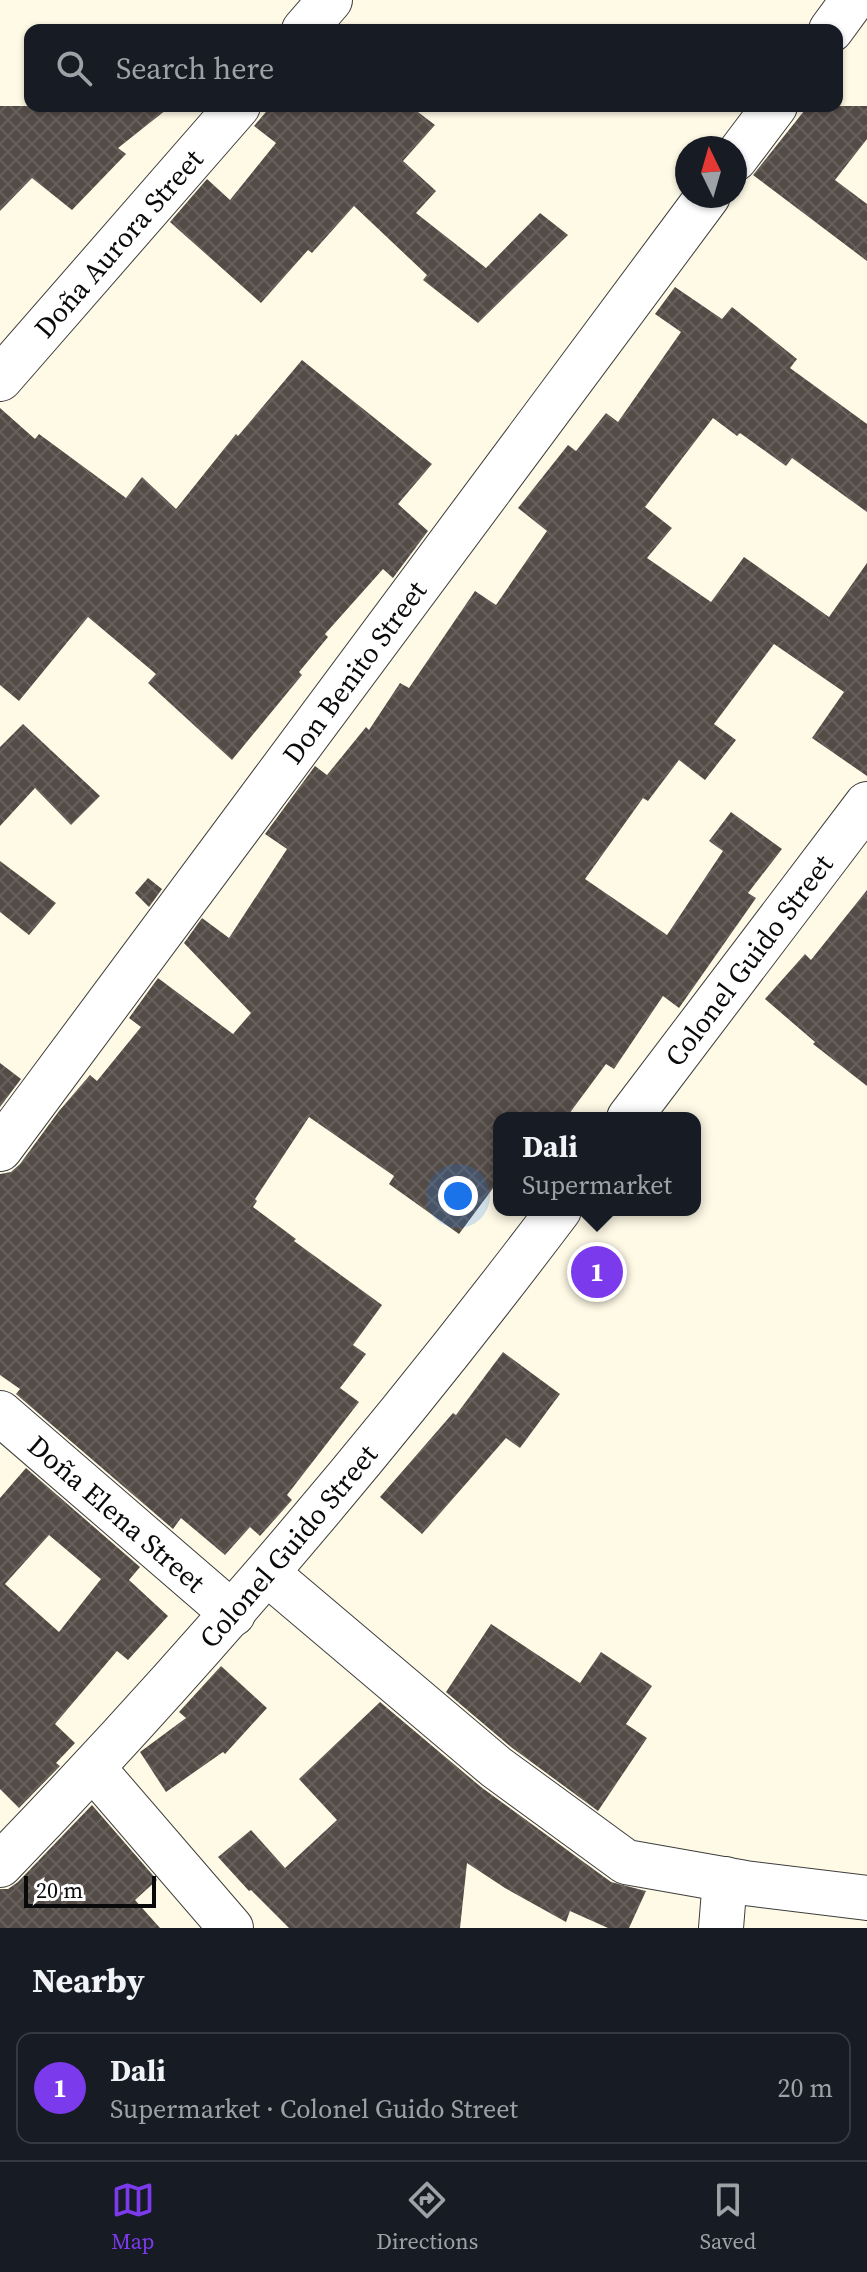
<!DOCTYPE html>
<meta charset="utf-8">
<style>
body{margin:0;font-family:"Source Serif 4",serif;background:#242831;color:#f1f3f6}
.compass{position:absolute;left:675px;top:136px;width:72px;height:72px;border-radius:50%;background:#171b24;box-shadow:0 2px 6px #0004;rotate:355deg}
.scale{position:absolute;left:24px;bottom:20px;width:132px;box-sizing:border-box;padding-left:8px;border:4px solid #0a0a0a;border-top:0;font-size:22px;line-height:28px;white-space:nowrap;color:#0a0a0a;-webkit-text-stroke:6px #fff;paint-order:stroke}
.you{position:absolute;left:458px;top:1196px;width:28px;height:28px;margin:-20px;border:6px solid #fff;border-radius:50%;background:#1a73e8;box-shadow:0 0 0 12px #1a73e833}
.badge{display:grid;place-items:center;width:52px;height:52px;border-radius:50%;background:#7c3aed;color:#fff;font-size:26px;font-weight:700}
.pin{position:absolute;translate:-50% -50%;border:4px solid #fff;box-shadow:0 2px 8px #0006}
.popup{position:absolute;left:493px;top:1112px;width:208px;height:104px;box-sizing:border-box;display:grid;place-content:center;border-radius:16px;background:#171b24;filter:drop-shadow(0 2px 6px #0005);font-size:26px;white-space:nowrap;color:#9ea1a6}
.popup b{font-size:30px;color:#f1f3f6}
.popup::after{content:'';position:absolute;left:50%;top:100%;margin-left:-16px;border:16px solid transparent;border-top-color:#171b24}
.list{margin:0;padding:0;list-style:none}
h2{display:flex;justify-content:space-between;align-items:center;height:104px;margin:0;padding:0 32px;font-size:34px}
h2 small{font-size:26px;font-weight:400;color:#9ea1a6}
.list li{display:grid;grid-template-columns:52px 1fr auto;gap:24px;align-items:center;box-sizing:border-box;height:112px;margin:0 16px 16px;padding:0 16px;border:2px solid #363941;border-radius:16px}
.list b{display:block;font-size:30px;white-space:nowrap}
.list p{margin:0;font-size:26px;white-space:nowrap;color:#9ea1a6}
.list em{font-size:26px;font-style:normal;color:#9ea1a6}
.icon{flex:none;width:44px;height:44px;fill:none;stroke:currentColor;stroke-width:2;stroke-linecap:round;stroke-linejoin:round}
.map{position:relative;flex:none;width:867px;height:1928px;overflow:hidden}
.search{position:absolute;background:#171b24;box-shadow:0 2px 6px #0004;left:24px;right:24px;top:24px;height:88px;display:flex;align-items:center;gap:20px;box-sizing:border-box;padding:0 28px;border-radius:16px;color:#9ea1a6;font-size:30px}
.sheet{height:232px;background:#171b24}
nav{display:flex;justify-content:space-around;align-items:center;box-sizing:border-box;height:112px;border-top:2px solid #363941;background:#171b24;font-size:22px;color:#9ea1a6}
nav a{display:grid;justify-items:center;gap:4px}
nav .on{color:#7c3aed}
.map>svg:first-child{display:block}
</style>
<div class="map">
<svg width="867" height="1928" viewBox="0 0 867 1928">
<defs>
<pattern id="building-cross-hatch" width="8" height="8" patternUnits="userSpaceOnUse" patternTransform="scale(2)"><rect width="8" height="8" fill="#534b46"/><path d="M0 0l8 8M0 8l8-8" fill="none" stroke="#67605c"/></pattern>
</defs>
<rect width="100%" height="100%" fill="#fffae6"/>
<!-- building -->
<path fill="url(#building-cross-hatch)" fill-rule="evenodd" d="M0,106h171l-53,42 8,6 -54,56 -40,-32 -32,33z
M271,106h139l25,19 -32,36 33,30 -20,22 70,55 54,-55 28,22 -90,88 -55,-43 4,-5 -73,-69 -42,47 -4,-3 -47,53 -91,-81 37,-43 23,21 46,-57 -22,-17z
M808,106h59v33l-32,41 32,24v57l-114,-86z
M675,287l47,32 10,-12 65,52 -7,9 77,56v88l-75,-54 -6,8 -46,-33 -3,3 -24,-18 -68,89 27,21 -25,30 64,44 33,-45 85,60 38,-54v213l-55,-38 32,-46 -70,-48 -60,80 22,16 -31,40 -26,-20 -31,41 -5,-3 -58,81 82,56 56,-84 -14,-10 22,-29 51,37 -34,44 8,5 -77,110 -16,-12 -49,73 -8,-5 -40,54h-67v62l-40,54 -70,-50 5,-8 -85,-59 -54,82 2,2 -4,6 43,32 -2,2 88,64 -29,40 13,9 -26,34 19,14 -72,93 5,5 -32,36 -10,-9 -25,28 -44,-37 -8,11 -157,-135 4,-5 -20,-14v-201l11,-2 9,-8 39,-53 31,-36 7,6 44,-54 -12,-9 29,-40 75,56 18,-21 -67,-70 18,-25 27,20 58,-89 -22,-15 50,-68 12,9 39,-48 3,3 31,-47 9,5 66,-97 21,14 51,-74 -29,-23 50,-63 8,6 30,-38 12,9 63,-90 -26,-18z
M302,360l130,104 -34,40 30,27 -35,47 -10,-9 -58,65 3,3 -29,35 3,3 -70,85 -84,-77 8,-9 -68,-57 -69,84 -19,-16v-277l35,31 4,-5 87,64 16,-21 34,32 60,-75 2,2z
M23,724l77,72 -29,29 -36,-37 -35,38v-79z
M0,861l56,42 -27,32 -29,-23z
M148,878l14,11 -13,18 -14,-14z
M867,890v196l-54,-42 2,-2 -50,-43 40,-45 6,6z
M0,1063l21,16 -21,28z
M503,1352l57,42 -40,54 -14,-10 -84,96 -42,-37 73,-84 3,2z
M26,1468l114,99 -11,13 39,36 -40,44 -11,-9 -62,73 20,19 -19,20 4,3 -41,42 -19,-19v-291zM49,1535l52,44 -42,53 -54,-48z
M491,1624l89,59 21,-31 51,34 -26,38 21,14 -49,73 -87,-64 -65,-55z
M221,1666l46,42 -42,46 -2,-2 -57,40 -26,-40 46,-34 -7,-6z
M380,1702l101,85 130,95 35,9 -17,37h-21l-38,-17 -4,11 -61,-34 -38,-25 -7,65h-171l-38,-38 -2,1 -31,-34 33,-27 34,38 52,-48 -38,-41z
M92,1805l65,75 -22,20 25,28h-160v-39h8l10,-7z"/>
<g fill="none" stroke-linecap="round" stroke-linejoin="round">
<!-- minor casing -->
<g stroke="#3d3d3d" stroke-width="46">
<g id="minor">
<path d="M304,30l26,-30"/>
<path d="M831,30l22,-30"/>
<path d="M735,159l40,-53"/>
<path id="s1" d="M0,379l238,-273"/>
<path id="s2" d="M629,1118l238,-314"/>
<path id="s3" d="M0,1149l708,-953"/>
<path id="s4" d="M0,1413l233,201"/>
<path d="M268,1574l228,193 130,95 119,21 122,15"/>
<path d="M93,1768l138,160"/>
<path id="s5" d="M0,1865c200,-207 386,-426 559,-655"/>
<path d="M721,1928l4,-49"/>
</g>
</g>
<!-- minor -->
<use href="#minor" stroke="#fff" stroke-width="44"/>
</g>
<g text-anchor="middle" stroke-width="8" stroke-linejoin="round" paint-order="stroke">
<!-- street labels -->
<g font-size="28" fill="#0a0a0a" stroke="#fff">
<text dy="10" stroke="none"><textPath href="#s1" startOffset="180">Doña Aurora Street</textPath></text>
<text dy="10" stroke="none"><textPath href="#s3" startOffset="594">Don Benito Street</textPath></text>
<text dy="10" stroke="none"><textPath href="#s2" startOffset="198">Colonel Guido Street</textPath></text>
<text dy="10" stroke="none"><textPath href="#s4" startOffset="154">Doña Elena Street</textPath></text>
<text dy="10" stroke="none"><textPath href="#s5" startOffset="430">Colonel Guido Street</textPath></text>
</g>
</g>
</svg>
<svg class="compass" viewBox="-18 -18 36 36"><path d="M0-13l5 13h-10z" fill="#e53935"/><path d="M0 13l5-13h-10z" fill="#9ea1a6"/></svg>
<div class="scale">20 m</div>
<div class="you"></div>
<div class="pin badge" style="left:597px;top:1272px">1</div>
<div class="popup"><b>Dali</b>Supermarket</div>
<div class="search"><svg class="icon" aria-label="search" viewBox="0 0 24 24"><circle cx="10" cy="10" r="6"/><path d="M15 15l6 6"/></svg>Search here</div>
</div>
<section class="sheet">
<h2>Nearby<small></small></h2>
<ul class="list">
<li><span class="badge">1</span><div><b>Dali</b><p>Supermarket · Colonel Guido Street</p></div><em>20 m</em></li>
</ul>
</section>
<nav>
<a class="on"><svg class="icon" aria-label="map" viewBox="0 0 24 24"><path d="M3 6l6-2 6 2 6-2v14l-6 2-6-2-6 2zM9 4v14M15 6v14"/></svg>Map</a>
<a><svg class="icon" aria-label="directions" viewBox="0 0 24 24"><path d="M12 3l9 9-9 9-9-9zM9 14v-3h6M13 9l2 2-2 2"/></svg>Directions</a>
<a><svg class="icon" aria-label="saved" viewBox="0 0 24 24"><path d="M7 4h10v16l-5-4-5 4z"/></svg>Saved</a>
</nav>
